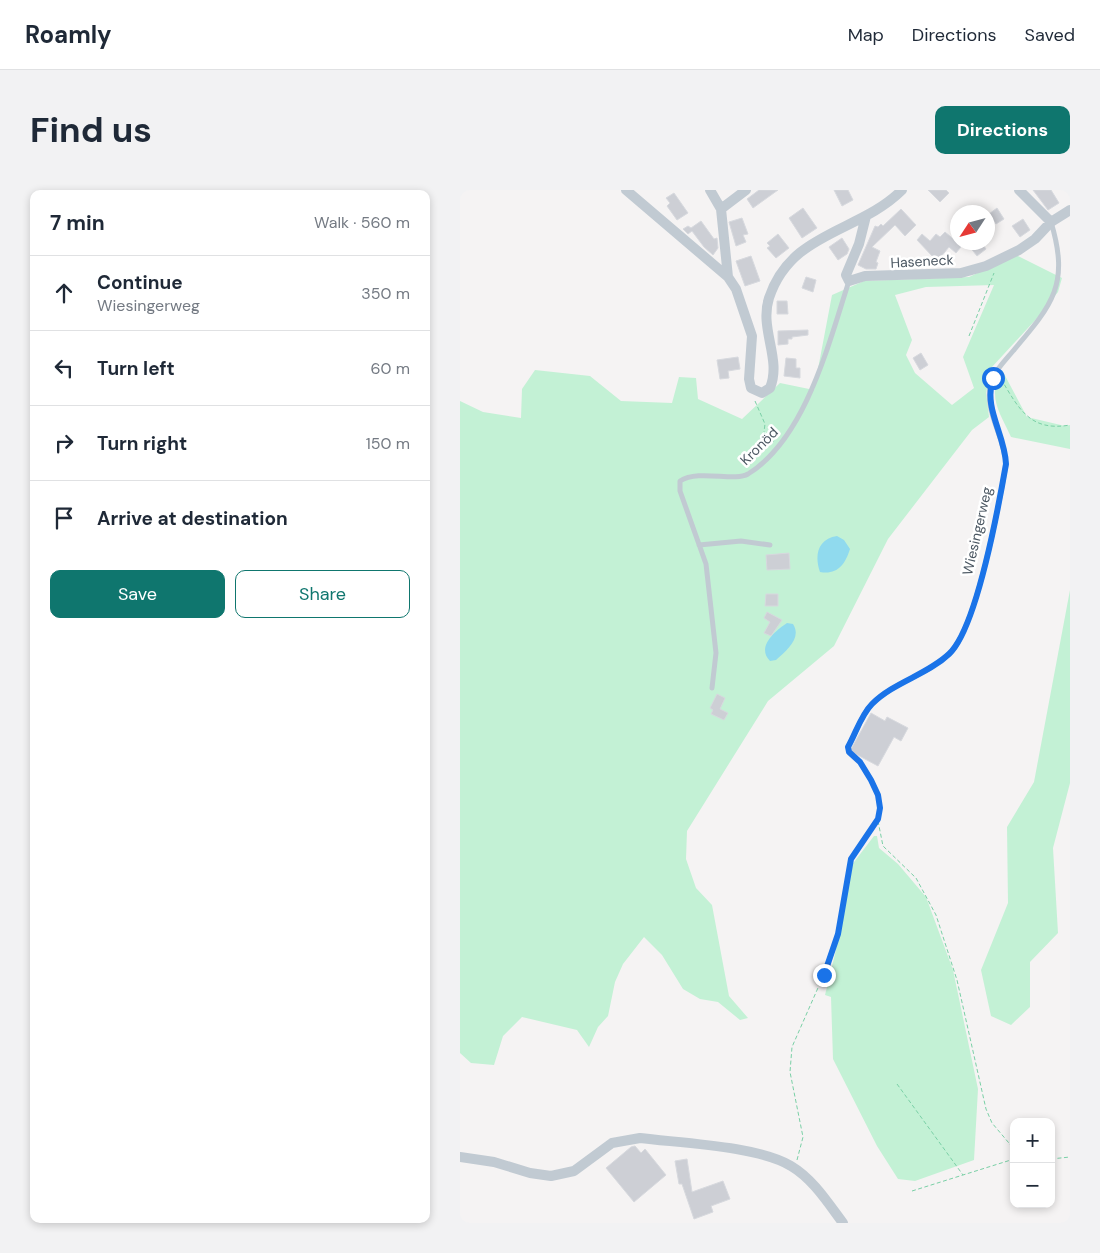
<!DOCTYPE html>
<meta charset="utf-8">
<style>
body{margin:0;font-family:"DM Sans",sans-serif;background:#f2f2f3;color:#1f2937}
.controls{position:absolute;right:15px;bottom:15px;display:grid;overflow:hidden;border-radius:10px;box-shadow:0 2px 8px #0003}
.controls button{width:45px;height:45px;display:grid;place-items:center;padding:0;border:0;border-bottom:1px solid #e0e1e3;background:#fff;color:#1f2937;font:25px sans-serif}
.compass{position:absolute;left:490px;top:15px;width:45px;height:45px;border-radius:50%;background:#fff;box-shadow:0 2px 8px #0003;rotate:234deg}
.stop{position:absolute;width:15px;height:15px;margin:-11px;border:4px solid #1a73e8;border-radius:50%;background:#fff}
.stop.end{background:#1a73e8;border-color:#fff;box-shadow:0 1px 5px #0008}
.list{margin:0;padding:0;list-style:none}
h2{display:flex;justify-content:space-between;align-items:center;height:65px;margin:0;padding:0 20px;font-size:21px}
h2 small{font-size:16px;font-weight:400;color:#747a83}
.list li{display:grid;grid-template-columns:32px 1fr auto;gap:15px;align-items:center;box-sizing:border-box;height:75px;padding:0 20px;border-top:1px solid #e0e1e3}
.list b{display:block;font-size:19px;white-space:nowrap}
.list p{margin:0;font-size:16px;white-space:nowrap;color:#747a83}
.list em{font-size:16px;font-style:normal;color:#747a83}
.actions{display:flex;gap:10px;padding:15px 20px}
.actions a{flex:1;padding:11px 0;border:1px solid #0f766e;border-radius:10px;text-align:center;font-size:18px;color:#0f766e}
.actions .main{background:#0f766e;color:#fff}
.icon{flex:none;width:28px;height:28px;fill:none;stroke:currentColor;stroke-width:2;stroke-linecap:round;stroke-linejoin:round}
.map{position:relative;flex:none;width:610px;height:1033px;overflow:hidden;border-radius:10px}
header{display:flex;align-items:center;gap:30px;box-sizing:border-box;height:70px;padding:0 25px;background:#fff;border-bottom:1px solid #e0e1e3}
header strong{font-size:24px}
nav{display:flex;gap:28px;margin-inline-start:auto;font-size:18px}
.intro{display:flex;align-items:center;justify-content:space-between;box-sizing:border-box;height:120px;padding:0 30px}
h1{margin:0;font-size:35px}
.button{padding:12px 22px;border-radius:10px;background:#0f766e;color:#fff;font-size:18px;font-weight:700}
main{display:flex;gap:30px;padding:0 30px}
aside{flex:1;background:#fff;border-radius:10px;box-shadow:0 2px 8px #0003}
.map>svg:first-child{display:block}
</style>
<header>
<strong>Roamly</strong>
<nav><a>Map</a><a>Directions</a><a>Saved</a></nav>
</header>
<div class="intro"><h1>Find us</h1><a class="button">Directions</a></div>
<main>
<aside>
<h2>7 min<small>Walk · 560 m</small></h2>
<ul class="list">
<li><svg class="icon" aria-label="ahead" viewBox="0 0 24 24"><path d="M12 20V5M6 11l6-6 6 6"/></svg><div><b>Continue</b><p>Wiesingerweg</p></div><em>350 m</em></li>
<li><svg class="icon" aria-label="left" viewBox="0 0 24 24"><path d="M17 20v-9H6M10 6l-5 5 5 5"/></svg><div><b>Turn left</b></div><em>60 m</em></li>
<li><svg class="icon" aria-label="right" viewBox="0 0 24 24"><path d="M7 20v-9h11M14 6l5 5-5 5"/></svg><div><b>Turn right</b></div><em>150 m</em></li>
<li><svg class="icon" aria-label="arrive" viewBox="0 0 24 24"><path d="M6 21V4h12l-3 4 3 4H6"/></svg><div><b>Arrive at destination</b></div></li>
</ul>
<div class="actions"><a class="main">Save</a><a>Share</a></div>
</aside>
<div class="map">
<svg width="610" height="1033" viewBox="0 0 610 1033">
<rect width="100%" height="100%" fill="#f5f3f3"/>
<!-- green -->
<path fill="#c3f1d5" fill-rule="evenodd" d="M556,65l46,23 -4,14 -19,24 -47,51 -6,26 3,24 -17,13 -84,109 -54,107 -66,55 -81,130 -1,28 10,29 16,17 17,91 19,22 -8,2 -22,-18 -18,-3 -17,-10 -21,-34 -18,-18 -21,27 -8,18 -7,34 -10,11 -9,20 -12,-17 -55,-13 -19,19 -9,29 -23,-2 -11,-10v-652l23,11 38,6 1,-29 13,-19 55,6 31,25 51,2 7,-26 17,1 2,21 44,20 38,-36 34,7 18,-95 32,-14 105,-4zM534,95l-31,72 11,31 -22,17 -37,-32 -9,-18 6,-15 -17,-45 31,-8z
M542,180l25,47 38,9 5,-1v24l-59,-12c-12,-26 -24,-40 -9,-67z
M610,400v193l-17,65 5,85 -28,29v45l-19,18 -20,-9 -10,-46 27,-67 -1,-76 27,-45z
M414,646h3l2,12 19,16 28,33 27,73 25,119 -4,71 -59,21 -17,-2 -21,-33 -44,-87 -2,-62 -6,-2 10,-41 16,-88z"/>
<!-- water -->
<path fill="#90daee" d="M377,346l7,4 6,9c-5,16 -13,26 -30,23 -6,-17 -2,-33 17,-36z
M327,433l6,1c9,14 -6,26 -17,36l-6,1c-14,-14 5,-30 17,-38z"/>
<!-- building -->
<path fill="#cdcfd5" stroke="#d7d9de" d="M299,0h19l-25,18 -6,-9z
M374,0h14l5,10 -11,6z
M468,0h18l3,3 -9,9z
M573,0h18l8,13 -11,7z
M214,3l14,20 -11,7 -10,-14 3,-3 -4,-5z
M343,18l14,20 -15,10 -13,-20z
M537,18l7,11 -8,5 -7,-10z
M441,19l15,16 -11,11 -10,-11 -23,22 8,4 -4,11 2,1 -2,6h-10l-8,-4 17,-39 3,1 3,-3 2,2z
M282,28l6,16 -5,1 3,7 -10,4 -7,-24z
M563,29l7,11 -10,7 -8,-11z
M241,31l13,18 3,-1 1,10 -5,7 -9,-8 -12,-16 -4,3 -5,-5 5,-3 3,2z
M485,42l12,10h8l-9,11 -7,-6 -10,12 -5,-4 -1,2 -16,-17 5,-6 8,7 6,-7 4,3z
M318,44l11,14 -13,10 -9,-10 3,-2 -3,-3z
M382,48l7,11 -2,5 -9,6 -9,-13z
M506,52h15l5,7 -9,7z
M291,66l9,25 -15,5 -9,-25z
M346,87l10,3 -3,12 -11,-4z
M317,111h10l1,13h-11z
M348,140v5l-16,2v2h-4v5l-10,1v-14z
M461,163l7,12 -8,5 -7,-12z
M278,167l2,12 -12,2 1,7 -9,1 -3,-19z
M326,168l10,1v9h4v10l-16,-2z
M329,363l1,16 -23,1 -1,-15z
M306,404h12v12h-13z
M307,422l15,8 -11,16 -7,-3 6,-11 -6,-4z
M257,504l8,4 -5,11 8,4 -4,7 -13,-6 2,-4 -3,-2z
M411,523l14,8 2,-4 21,11 -7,13 -7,-4 -16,29 -28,-15z
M175,956l6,7 4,-4 21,26 -32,27 -28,-34 25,-21z
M227,969l5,33 31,-11 7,18 -19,7 2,6 -19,7 -12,-35h-3l-4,-23z"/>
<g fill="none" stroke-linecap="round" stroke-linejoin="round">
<!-- path -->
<path stroke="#7ad0a6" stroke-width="1" stroke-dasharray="4 2.5" stroke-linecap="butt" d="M509,146l25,-63
M541,189c18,30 29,53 69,46
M295,211l10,23 -1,8 10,10
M418,631l5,25 33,32 20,37 21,65 29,129 6,14 22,26
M437,894l66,91
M591,969l19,-2
M337,970l6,-23 -13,-65 2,-25 40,-91 19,-97 28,-45 -1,-19 -7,-15 -11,-18 -9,-7
M452,1001l102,-32"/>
<!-- service -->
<path stroke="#c1cad2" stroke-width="5" d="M239,355l42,-4 29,4
M252,498l4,-35 -10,-89 -26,-73v-10c19,-12 54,1 68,-7 58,-36 81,-132 101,-193
M388,557c8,-14 13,-32 24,-43 22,-22 55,-29 77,-50 28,-26 50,-150 57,-189 -1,-27 -21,-52 -16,-78 3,-15 14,-25 23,-36 39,-46 57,-66 38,-129"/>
<!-- minor -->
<path stroke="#c1cad2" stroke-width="10" d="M166,0l102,87 8,12 16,47 -3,43 2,9 11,5 8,-5c12,-29 -11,-59 -1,-90 22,-67 90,-65 133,-108
M250,0l11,19 7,68
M559,0l32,32
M261,19l25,-19
M406,26l-7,28 -13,31 3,6 16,-5 96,-3 25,-7 33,-16 16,-11 16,-17 19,-12
M0,967l34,5 36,11 21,3 23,-5 38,-28 28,-5c39,5 119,8 151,28 22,13 37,37 52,57"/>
</g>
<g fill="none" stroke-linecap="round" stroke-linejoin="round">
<!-- route -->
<path stroke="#1a73e8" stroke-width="6" d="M364,785l14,-41 13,-75 27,-40 2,-11 -2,-13 -7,-15 -11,-18 -11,-10 -1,-5c8,-14 13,-32 24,-43 22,-22 55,-29 77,-50 28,-26 50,-150 57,-190 -1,-30 -23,-55 -13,-86"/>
</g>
<g text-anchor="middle" stroke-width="5" stroke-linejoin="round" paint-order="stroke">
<!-- street labels -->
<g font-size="14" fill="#4a5661" stroke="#fff">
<text transform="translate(462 71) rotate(-3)" y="5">Haseneck</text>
<text transform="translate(299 256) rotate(-45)" y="5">Kronöd</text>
<text transform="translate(517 341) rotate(-77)" y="5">Wiesingerweg</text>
</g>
</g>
</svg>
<div class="controls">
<button>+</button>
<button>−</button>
</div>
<svg class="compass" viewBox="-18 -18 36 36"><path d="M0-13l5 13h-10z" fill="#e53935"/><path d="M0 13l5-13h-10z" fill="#747a83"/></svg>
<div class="stop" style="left:533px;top:188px"></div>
<div class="stop end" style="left:364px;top:785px"></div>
</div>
</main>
